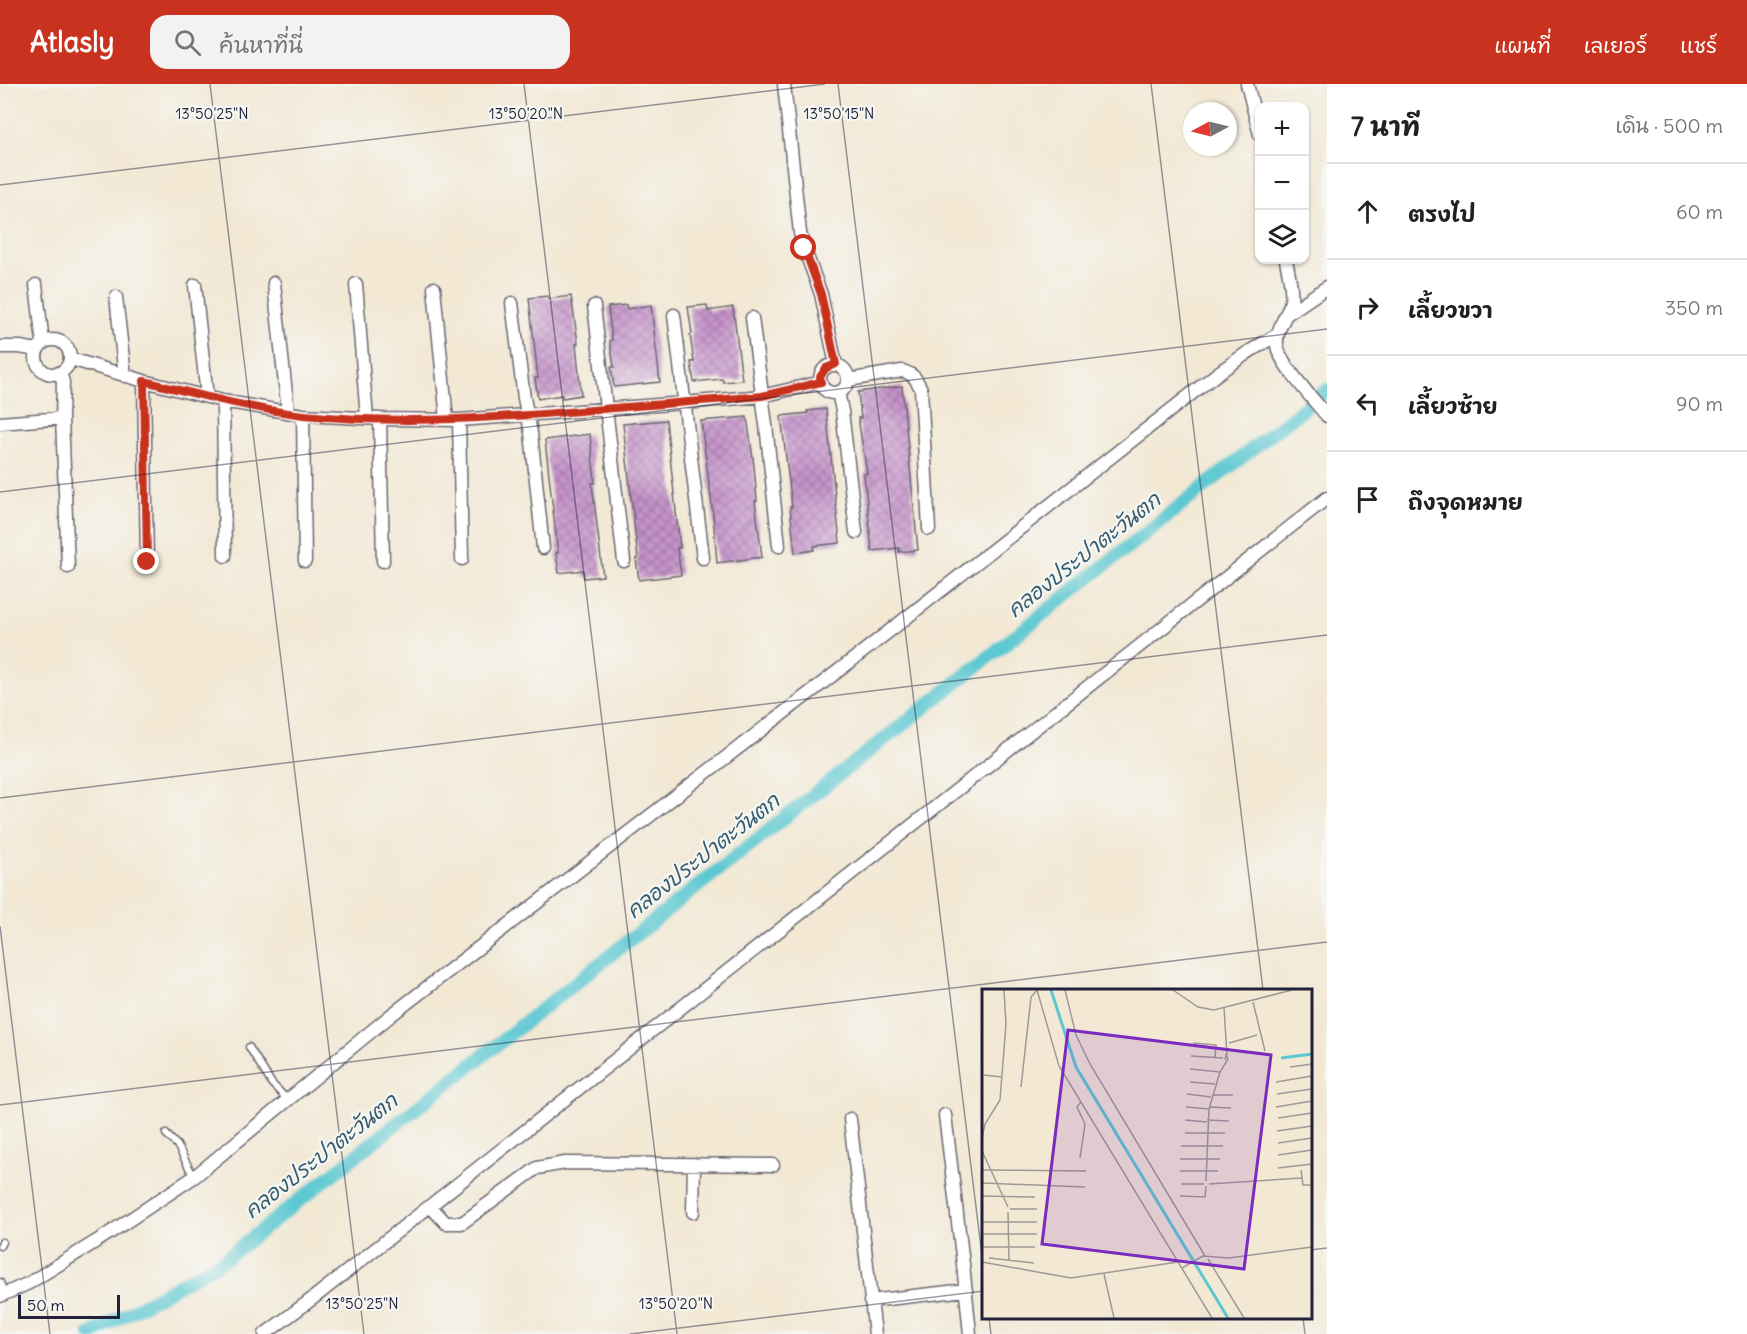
<!DOCTYPE html>
<html lang="th">
<meta charset="utf-8">
<style>
body{margin:0;font-family:Delius,"Playpen Sans Thai",sans-serif;background:#f2f2f2;color:#202124}
.controls{position:absolute;right:18px;top:18px;display:grid;overflow:hidden;border-radius:12px;box-shadow:0 2px 4px #0004}
.controls button{width:54px;height:54px;display:grid;place-items:center;padding:0;border:0;border-bottom:2px solid #e0e0e0;background:#fff;color:#202124;font:30px sans-serif}
.compass{position:absolute;left:1183px;top:18px;width:54px;height:54px;border-radius:50%;background:#fff;box-shadow:0 2px 4px #0004;rotate:263deg}
.scale{position:absolute;left:18px;bottom:15px;width:102px;box-sizing:border-box;padding-left:6px;border:3px solid #22223b;border-top:0;font-size:16px;line-height:21px;white-space:nowrap;color:#22223b;-webkit-text-stroke:4px #f6f6f2;paint-order:stroke}
.stop{position:absolute;width:18px;height:18px;margin:-14px;border:4px solid #c8321e;border-radius:50%;background:#fff}
.stop.end{background:#c8321e;border-color:#fff;box-shadow:0 2px 6px #0008}
.list{margin:0;padding:0;list-style:none}
h2{display:flex;justify-content:space-between;align-items:center;height:78px;margin:0;padding:0 24px;font-size:26px}
h2 small{font-size:20px;font-weight:400;color:#757577}
.list li{display:grid;grid-template-columns:39px 1fr auto;gap:18px;align-items:center;box-sizing:border-box;height:96px;padding:0 24px;border-top:2px solid #e0e0e0}
.list b{display:block;font-size:22px;white-space:nowrap}
.list em{font-size:20px;font-style:normal;color:#757577}
.icon{flex:none;width:33px;height:33px;fill:none;stroke:currentColor;stroke-width:2;stroke-linecap:round;stroke-linejoin:round}
.map{position:relative;flex:none;width:1327px;height:1250px;overflow:hidden}
header{display:flex;align-items:center;gap:36px;box-sizing:border-box;height:84px;padding:0 30px;background:#c8321e;color:#fff}
header strong{font-size:28px}
nav{display:flex;gap:33px;margin-inline-start:auto;font-size:21px}
.search{width:420px;height:54px;background:#f2f2f2;display:flex;align-items:center;gap:15px;box-sizing:border-box;padding:0 21px;border-radius:18px;color:#757577;font-size:22px}
main{display:flex}
aside{flex:1;background:#fff}
.map>svg:first-child{display:block}
</style>
<header>
<strong>Atlasly</strong>
<div class="search"><svg class="icon" aria-label="search" viewBox="0 0 24 24"><circle cx="10" cy="10" r="6"/><path d="M15 15l6 6"/></svg>ค้นหาที่นี่</div>
<nav><a>แผนที่</a><a>เลเยอร์</a><a>แชร์</a></nav>
</header>
<main>
<div class="map">
<svg width="1327" height="1250" viewBox="0 0 1327 1250">
<defs>
<pattern id="building-cross-hatch" width="8" height="8" patternUnits="userSpaceOnUse" patternTransform="scale(1.5)"><rect width="8" height="8" fill="#c693cb"/><path d="M0 0l8 8M0 8l8-8" fill="none" stroke="#a078a6"/></pattern>
</defs>
<rect width="100%" height="100%" fill="#f6f6f2"/>
<filter id="ink" filterUnits="userSpaceOnUse"><feTurbulence type="fractalNoise" baseFrequency=".0167" numOctaves="2"/><feDisplacementMap in="SourceGraphic" scale="12" xChannelSelector="R" yChannelSelector="G"/><feConvolveMatrix kernelMatrix="1 2 1 2 8 2 1 2 1" color-interpolation-filters="sRGB"/></filter>
<filter id="wash" filterUnits="userSpaceOnUse"><feTurbulence type="fractalNoise" baseFrequency=".008" numOctaves="4" result="noise"/><feDisplacementMap in="SourceGraphic" scale="24" xChannelSelector="R" yChannelSelector="G"/><feGaussianBlur stdDeviation="1.35" result="paint"/><feColorMatrix in="noise" values="0 0 0 0 0 0 0 0 0 0 0 0 0 0 0 0 0 1.4 0 .05"/><feComposite in="paint" operator="in"/></filter>
<g filter="url(#wash)">
<rect width="100%" height="100%" fill="#f2e8d4"/>
<g fill="none" stroke-linecap="round" stroke-linejoin="round">
<!-- canal -->
<path stroke="#5bc8d1" stroke-width="14" d="M91,1250l134,-75 1102,-869"/>
</g>
<g id="blocks">
<!-- building -->
<path fill="url(#building-cross-hatch)" d="M548,212v3l23,-3 7,47 -2,1 5,51 -19,3v-3l-24,4 -3,-21h3l-9,-80z
M626,221l1,4 24,-4 9,77 -46,5 -3,-20h3l-4,-26 2,-1 -4,-33z
M707,221l1,6 25,-4 9,73 -19,2 -1,-3 -28,3 -3,-20h3l-4,-27 2,-1 -4,-27z
M902,302l16,164 -19,2v-4l-27,3 -8,-77 3,-1 -9,-55h3l-3,-26z
M826,325l14,134 -26,3v4l-19,3 -5,-46h2l-11,-91 27,-3 -1,-2z
M747,333l7,49 3,35h-2l7,56 -45,6 -4,-49 -12,-93z
M666,336l14,128h-3l4,27 -42,5 -3,-21h2l-15,-135z
M590,350l5,49h-3l11,93 -19,2 -1,-8 -24,3 -3,-20h2l-13,-113z"/>
</g>
</g>
<g filter="url(#ink)">
<use href="#blocks" fill-opacity="0" stroke="#6b6771" stroke-width="1.5"/>
<g fill="none" stroke-linecap="round" stroke-linejoin="round">
<!-- service casing -->
<g stroke="#6b6771" stroke-width="9">
<path id="service" d="M249,963l23,37 16,16
M166,1050l11,11 17,32
M0,1162l2,-4
M0,1198l5,11"/>
</g>
<!-- minor casing -->
<g stroke="#6b6771" stroke-width="15">
<path id="minor" d="M784,0l16,149 4,15 17,46 15,71
M1247,0l13,51
M1286,176c2,12 7,28 5,41 -3,14 -16,29 -14,44 1,17 38,56 50,71
M274,199l14,129
M356,200l11,134
M36,201l7,57
M195,201l12,112
M434,204l13,132
M116,213l9,79
M512,219l12,95 7,35 12,115
M594,222l30,255
M1287,230l40,-27
M674,231l29,243
M752,234l14,107 13,121
M36 273a17 17 0 1 1 34 0a17 17 0 1 1-34 0Z
M0,263h20l17,3
M71,275l73,22 79,20 80,14 77,4 79,1 225,-17 78,-7 59,-14
M820 295a14 14 0 1 1 28 0a14 14 0 1 1-28 0Z
M60,289l3,9 -1,36 6,149
M848,296l54,-9c12,3 14,8 19,18l8,140
M144,297l3,182
M838,308l4,19 14,121
M223,317l2,155
M303,331l2,146
M380,335l3,142
M459,336l3,139
M0,339l62,-5
M945,1031l18,149 7,70
M850,1035l25,215
M430,1122l16,17h16l75,-55 28,-5 208,2
M693,1128l1,-48
M0,1212l29,-13 79,-49 86,-57 196,-161 465,-358 363,-285 29,-20 31,-19
M870,1217l96,-11
M265,1250l47,-35 1015,-801"/>
</g>
<!-- service -->
<use href="#service" stroke="#fff" stroke-width="6"/>
<!-- minor -->
<use href="#minor" stroke="#fff" stroke-width="12"/>
</g>
</g>
<g fill="none" stroke-linecap="round" stroke-linejoin="round" filter="url(#ink)">
<!-- route -->
<path stroke="#c8321e" stroke-width="8" d="M147,478l-3,-181c52,13 106,28 160,34 100,10 199,3 299,-6 53,-5 106,-8 159,-13l59,-14 -1,-5 6,-9 10,-4 -15,-70 -17,-46"/>
</g>
<!-- ticks -->
<path fill="none" stroke="#22223b" stroke-width="1.5" stroke-opacity="0.45" d="M210,0l154,1250M524,0l153,1250M838,0l146,1188M1151,0l112,906M0,101l825,-101M0,408l1327,-163M0,714l1327,-163M0,842l50,408M0,1021l1327,-163M1310,1166l17,-2M989,1234l2,16M1303,1234l2,16M630,1250l354,-43"/>
<g text-anchor="middle" stroke-width="4.5" stroke-linejoin="round" paint-order="stroke">
<!-- water labels -->
<g font-size="21" font-style="italic" fill="#365c70" stroke="#f6f6f2">
<text transform="translate(1084 471) rotate(-38)" y="7">คลองประปาตะวันตก</text>
<text transform="translate(703 772) rotate(-38)" y="7">คลองประปาตะวันตก</text>
<text transform="translate(321 1072) rotate(-38)" y="7">คลองประปาตะวันตก</text>
</g>
</g>
<!-- overview -->
<g transform="translate(982 905)">
<rect width="330" height="330" fill="#f2e8d4"/>
<path fill="none" stroke="#5bc8d1" stroke-width="3" d="M69,1l25,77 152,251M299,69l31,-4"/>
<path fill="none" stroke="#9f9997" stroke-width="1.5" d="M55,1l22,76 153,252M83,1l11,45 14,29 115,192M191,1l25,17 16,3 78,-20M271,13l12,49M242,19l3,47M211,54l23,2 -1,13M247,54l28,-8M209,67l32,2M308,78l22,-3M208,80l30,3M2,86l18,2M208,93l25,2M294,93l36,-6M39,98l10,-90 6,-7M205,105l24,3M295,105l35,-5M230,106h21M204,118l23,2M227,118l22,1M294,118l36,-6M296,129l34,-5M203,131l22,2M225,131l22,1M295,142l35,-5M203,144h40M0,149l3,-14 15,-24 6,-76 -2,-34M296,154l34,-5M199,157h42M0,162l26,56M296,166l34,-5M98,169l5,-34 -8,-17 4,-5M198,170h40M296,179l34,-4M0,181l104,1M319,181l2,15h9M198,182h38M224,192l3,-72 11,-37 8,-13 -2,-4 -1,5M0,194l103,4M199,195h23M227,195l93,-6M0,207l53,1M198,207l25,1 1,-11M28,220h27M26,223l1,49M0,233h55M0,245h55M1,258h52M7,269l45,5M226,270l36,59M0,273l89,16 107,-16M200,279l21,-12 26,2 83,-11M122,285l10,44"/>
<path fill="#7b2cbf" fill-opacity="0.15" stroke="#7b2cbf" stroke-width="3" d="M86,41l203,25 -27,214 -202,-25z"/>
<rect width="330" height="330" fill="none" stroke="#22223b" stroke-width="3"/>
</g>
<g font-size="15" text-anchor="middle" fill="#22223b" stroke="#f6f6f2" stroke-width="4.5" stroke-linejoin="round" paint-order="stroke">
<text x="212" y="35">13°50'25"N</text>
<text x="526" y="35">13°50'20"N</text>
<text x="839" y="35">13°50'15"N</text>
<text x="362" y="1225">13°50'25"N</text>
<text x="676" y="1225">13°50'20"N</text>
</g>
</svg>
<div class="controls">
<button>+</button>
<button>−</button>
<button><svg class="icon" aria-label="layers" viewBox="0 0 24 24"><path d="M12 4l9 5-9 5-9-5zM3 14l9 5 9-5"/></svg></button>
</div>
<svg class="compass" viewBox="-18 -18 36 36"><path d="M0-13l5 13h-10z" fill="#e53935"/><path d="M0 13l5-13h-10z" fill="#757577"/></svg>
<div class="scale">50 m</div>
<div class="stop" style="left:804px;top:164px"></div>
<div class="stop end" style="left:147px;top:478px"></div>
</div>
<aside>
<h2>7 นาที<small>เดิน · 500 m</small></h2>
<ul class="list">
<li><svg class="icon" aria-label="ahead" viewBox="0 0 24 24"><path d="M12 20V5M6 11l6-6 6 6"/></svg><div><b>ตรงไป</b></div><em>60 m</em></li>
<li><svg class="icon" aria-label="right" viewBox="0 0 24 24"><path d="M7 20v-9h11M14 6l5 5-5 5"/></svg><div><b>เลี้ยวขวา</b></div><em>350 m</em></li>
<li><svg class="icon" aria-label="left" viewBox="0 0 24 24"><path d="M17 20v-9H6M10 6l-5 5 5 5"/></svg><div><b>เลี้ยวซ้าย</b></div><em>90 m</em></li>
<li><svg class="icon" aria-label="arrive" viewBox="0 0 24 24"><path d="M6 21V4h12l-3 4 3 4H6"/></svg><div><b>ถึงจุดหมาย</b></div></li>
</ul>
</aside>
</main>
